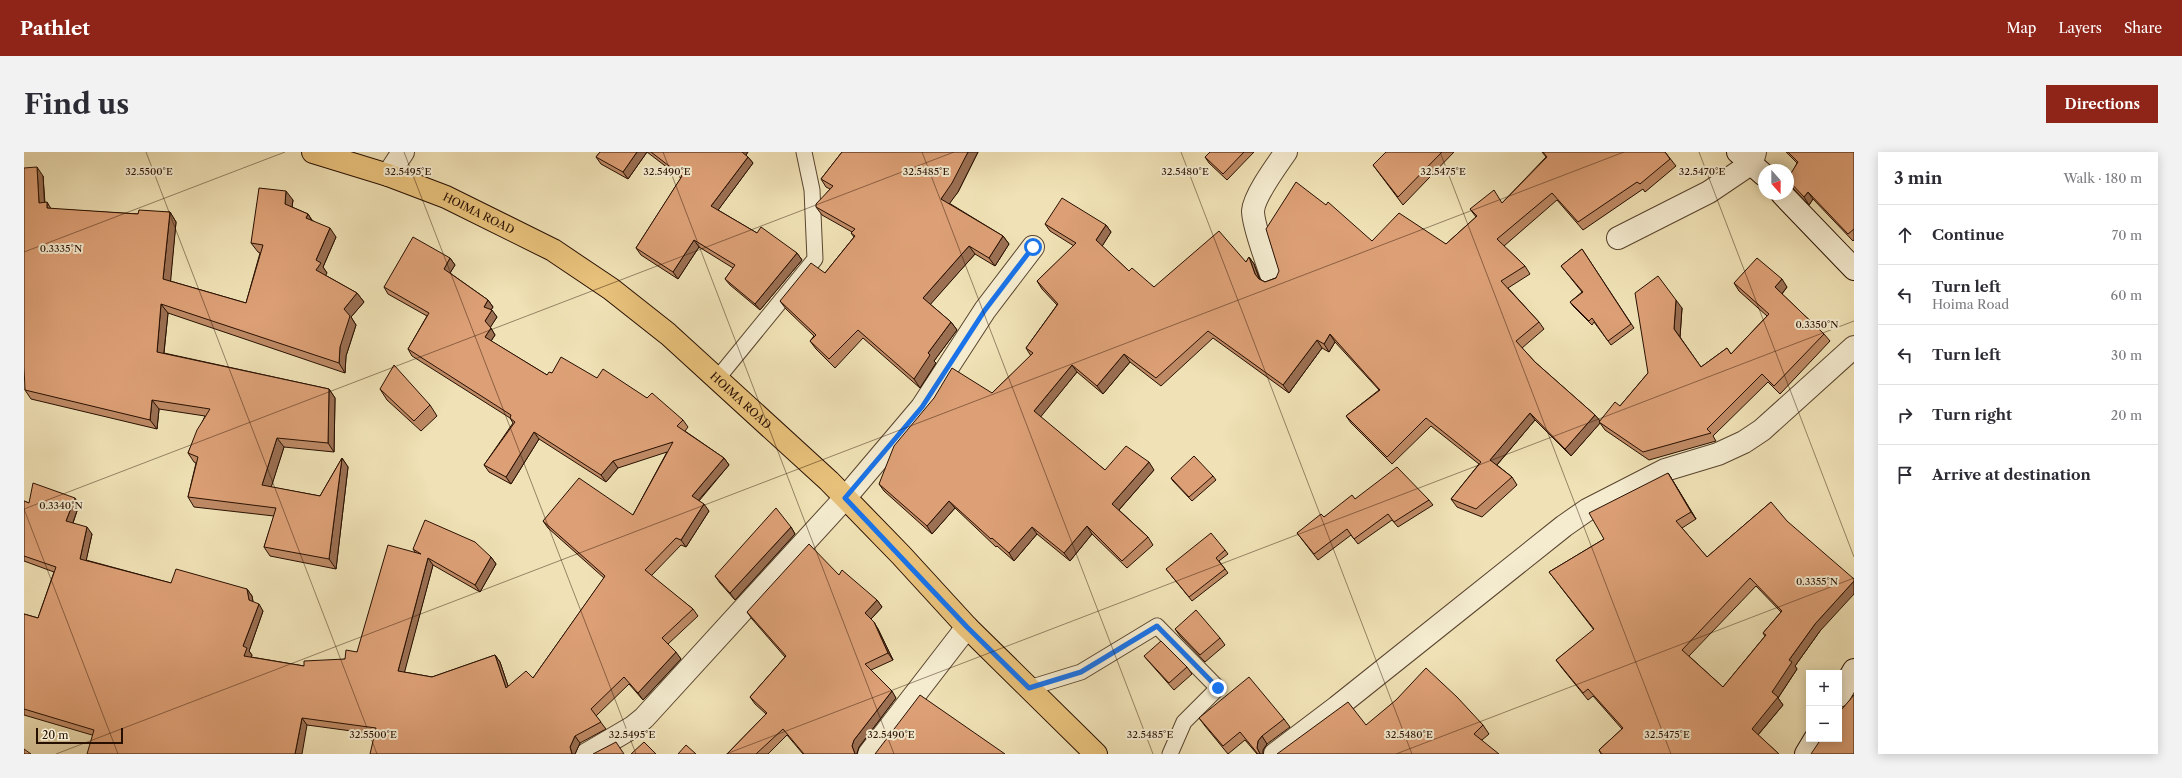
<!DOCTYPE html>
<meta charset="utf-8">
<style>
body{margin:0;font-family:"Libre Caslon Text",serif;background:#f2f2f3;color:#2b2b33}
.controls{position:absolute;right:12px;bottom:12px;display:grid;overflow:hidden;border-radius:0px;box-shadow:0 2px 10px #0003}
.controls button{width:36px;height:36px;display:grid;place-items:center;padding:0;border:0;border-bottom:1px solid #e1e1e2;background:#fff;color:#2b2b33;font:20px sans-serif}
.compass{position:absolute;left:1734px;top:12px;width:36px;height:36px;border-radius:50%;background:#fff;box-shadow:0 2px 10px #0003;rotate:159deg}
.scale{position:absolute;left:12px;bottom:10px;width:87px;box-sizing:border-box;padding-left:4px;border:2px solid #270f00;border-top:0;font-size:11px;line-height:14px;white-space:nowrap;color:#270f00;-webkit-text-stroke:3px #f5ecd0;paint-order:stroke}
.stop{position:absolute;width:12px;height:12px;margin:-9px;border:3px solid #1a73e8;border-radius:50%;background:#fff}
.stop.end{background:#1a73e8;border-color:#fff;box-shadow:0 1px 4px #0008}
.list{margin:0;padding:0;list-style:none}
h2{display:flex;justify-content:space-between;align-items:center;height:52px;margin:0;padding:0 16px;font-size:17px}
h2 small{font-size:13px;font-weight:400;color:#7c7c81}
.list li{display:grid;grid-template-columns:26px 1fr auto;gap:12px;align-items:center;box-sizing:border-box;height:60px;padding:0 16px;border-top:1px solid #e1e1e2}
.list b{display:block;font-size:15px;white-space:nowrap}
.list p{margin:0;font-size:13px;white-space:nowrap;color:#7c7c81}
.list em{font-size:13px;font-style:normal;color:#7c7c81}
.icon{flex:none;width:22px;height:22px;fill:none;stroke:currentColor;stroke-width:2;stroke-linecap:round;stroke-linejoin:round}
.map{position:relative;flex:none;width:1830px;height:602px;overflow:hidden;border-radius:0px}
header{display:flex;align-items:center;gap:24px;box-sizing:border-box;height:56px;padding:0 20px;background:#8f2418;color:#fff}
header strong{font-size:19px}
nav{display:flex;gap:22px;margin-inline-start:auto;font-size:14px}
.intro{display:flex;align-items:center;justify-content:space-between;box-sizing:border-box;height:96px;padding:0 24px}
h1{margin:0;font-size:28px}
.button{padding:10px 18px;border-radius:0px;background:#8f2418;color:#fff;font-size:14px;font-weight:700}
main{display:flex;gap:24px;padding:0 24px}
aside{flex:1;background:#fff;border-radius:0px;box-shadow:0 2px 10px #0003}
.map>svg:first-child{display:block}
</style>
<header>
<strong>Pathlet</strong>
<nav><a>Map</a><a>Layers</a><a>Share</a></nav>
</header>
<div class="intro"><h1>Find us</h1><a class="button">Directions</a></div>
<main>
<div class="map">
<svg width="1830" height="602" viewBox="0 0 1830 602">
<rect width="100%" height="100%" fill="#f0e2b6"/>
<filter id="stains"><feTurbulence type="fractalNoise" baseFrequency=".005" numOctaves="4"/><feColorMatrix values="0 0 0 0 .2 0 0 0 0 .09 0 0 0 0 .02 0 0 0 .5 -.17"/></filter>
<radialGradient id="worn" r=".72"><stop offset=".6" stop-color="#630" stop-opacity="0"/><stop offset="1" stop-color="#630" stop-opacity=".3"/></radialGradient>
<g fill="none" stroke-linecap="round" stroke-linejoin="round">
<!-- lane casing -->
<g stroke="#59442e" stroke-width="17">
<path id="lane" d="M693,227l98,-120 -3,-69 -8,-38
M1005,536l52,-16 76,-46 61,62 -34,34 -14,32"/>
</g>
<!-- street casing -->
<g stroke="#59442e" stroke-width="24">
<path id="street" d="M364,23l15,-23
M1594,86l91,-46 43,-29 3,-11
M1248,125c-5,-15 -19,-51 -19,-66 1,-15 24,-46 33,-59
M563,602l46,-27 11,-9 201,-220 77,-91 63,-97 48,-63
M845,602l98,-127
M1251,602l62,-47 227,-181 23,-16 78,-40 53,-16 26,-12 18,-12 92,-83"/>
</g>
<!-- secondary casing -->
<g stroke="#270f00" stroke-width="24">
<path id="secondary" d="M1714,0l26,23
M1758,42l72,75
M1815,544l15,-26
M1782,602l9,-15"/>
</g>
<!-- primary casing -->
<g stroke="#270f00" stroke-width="24">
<g id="primary">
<path id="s1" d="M289,0l75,23 58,22 107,53 58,39 57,45 161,147 72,74 66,72 129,127"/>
</g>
</g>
<!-- lane -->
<use href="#lane" stroke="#f5ecd0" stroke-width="15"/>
<!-- street -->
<use href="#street" stroke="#f5ecd0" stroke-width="22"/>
<!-- secondary -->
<use href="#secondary" stroke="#f5ecd0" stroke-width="22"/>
<!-- primary -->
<use href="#primary" stroke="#e8c17b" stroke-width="22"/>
</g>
<!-- wall -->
<path fill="#be8a65" stroke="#270f00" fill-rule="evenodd" d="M576,0h148l-2,3 2,2 5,6 -35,47 39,23 40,20 5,7 -42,50 -30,-25 -5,-6 8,-11 -34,-21 -21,32 -37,-24 -5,-7 45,-70 -34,-26 -19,27 -27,-15 -5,-7z
M818,0h136l-20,40 -9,11 54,33 6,8 -14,22 -20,-12 -45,50 21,18 6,8 -23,31 2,2 -16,25 -57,-50 -28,30 -19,-19 -6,-8 4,-5 -28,-27 -6,-8 45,-28 29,-36 -3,-4 1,-1 -30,-17 -6,-8 14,-18 -4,-2 -5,-8z
M1186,0h44l-27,28 -18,-17 -4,-6z
M1362,0h68l-51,53 -30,-40z
M1518,0h123l11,14 -31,26 -2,-3 -60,41 -26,-30 -53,46 21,20 5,8 -22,14 31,34 5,7 -22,19 13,14 60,53 5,6 20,-15 28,-33 34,-65 -2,29 21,30 26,-19 4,6 36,-38 -28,-25 -5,-8 53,4 -5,7 42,40 6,7 -50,53 -12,-12 -55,54 3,5 -67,19 -44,-30 -5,-7 -29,33 -36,-36 -38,45 15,12 5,8 -35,32 -25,-10 -6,-8 28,-35 -48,-38 -39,38 -41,-41 -5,-7 33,-26 -44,-48 -6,10 -7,-4 -33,45 -76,-55 -52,48 -31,-24 -27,32 -26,-22 -37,45 65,53h49l-35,40 29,27 5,8 -26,23 -35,-34 -22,27 -33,-27 -23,27 -17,-15 -1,1 -41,-39 -23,26 -48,-43 -5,-7 113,-91 39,-37 -5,-8 31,-43 -15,-16 -5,-8 37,-35 -24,-15 -5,-7 61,1 5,7 -9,14 27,25 25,16 92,-25 3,-5 5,7 6,15 5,3 107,-41 74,3 30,-27 -6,-8 32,-6 44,-46z
M1762,0h68v88l-1,1 -40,-42 -4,6 -17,-18 -4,-6 9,-18z
M19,24l2,27 6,6 87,5 32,-2 6,10 -6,59 76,22 14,-50 -2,-1 -7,-9 42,-43 -1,7 16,7 4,6 24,17 -13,30 4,6 -2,2 32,18 7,9 -13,15 5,8 -10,31 -1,17 -177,-60 -4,40 165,36 6,9 -1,54 -50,-5 -13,40 49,9 22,-38 6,9 -12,102 -66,-13 -6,-9 10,-31 -80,-9 -6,-10 8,-34 -2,-1 -6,-9 17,-37 -46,-7 -2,20 -126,-30 -6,-9z
M1558,97l52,79 -23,17 -17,-23 -2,3 -19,-19 -3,-4 12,-10 -21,-26z
M426,106l5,7 -5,8 38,27 5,7 -2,3 6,7 -7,10 5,8 -4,6 56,34 5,-2 45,5 50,20 36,22 5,7 -3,4 39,27 5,7 -30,36 10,10 -23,36 -5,-2 -30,31 42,33 5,7 -30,28 13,15 -38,41 -14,-16 -33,32 10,13 -26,14 -5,11 -201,-20 -67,-9 -215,10 -68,-20v-101l14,4 16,-46 -30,-11v-60l5,2 50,2 -6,18 19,11 -6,26 85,23 76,6 5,7 1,6 10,9 -14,40 3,4 -1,2 53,9 41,-7 12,-7 58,-100 -2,-3 78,8 5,7 -16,28 -47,-27 -29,107 28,5 63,-22 5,7 8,24 25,-8 71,-100 -56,-50 -5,-7 90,-6 34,-63 -49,16 -12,14 -67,-43 -28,45 -22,-12 -5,-7 29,-42 -3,-5 -98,-62 -4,-7 19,-33 -39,-22 -4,-7z
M356,237l50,16 7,11 -16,15 -34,-31z
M1644,321l5,8 23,38 -14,9 25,29 64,-55 49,129 -25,35 2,3 -19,29 5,7 -25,30 21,19h-178l-2,-4 23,-21 -29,-33 -5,4 -26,-32 -6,-8 38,-30 -45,-58 55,-33zM1732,434l25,26 -18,21 2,3 -42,51 -34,-31z
M1189,324l3,4 -24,21 -19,-20 -2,-3z
M1331,347l74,1 4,5 -35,22 -6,-7 -34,24 -7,-9 -33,25 -21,-27z
M767,375l4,7 -60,66 -15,-17 -5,-7z
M1201,398l3,4 -9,7 9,12 -36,28 -26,-32z
M815,423l38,25 5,7 -11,12 7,10 15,31 -22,10 25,28 -37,49 -2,6v1h-54l-16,-19 -19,19h-41l39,-40 -11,-10 -5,-7 35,-40 -33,-38 -5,-7z
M1151,477l45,9 5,7 -20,17 -25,-26z
M1120,504l43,11 5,7 -18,16 -24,-27z
M1175,566l85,1 6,8 -23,17 -4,6v4h-6l-12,-14 -17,14 -23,-28z
M1342,573h117l6,9 -7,6z"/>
<!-- shaded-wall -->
<path fill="#9b7053" stroke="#270f00" d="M613,0h10l-19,27 -5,-7z
M717,0h7l-4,5z
M944,0h10l-20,40 -11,15 -6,-8z
M724,5l5,6 -37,50 -5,-7z
M13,15l6,9 2,36 -6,-9z
M262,39l7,9 -2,13 -6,-9z
M1784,40l5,7 -4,6 -5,-8z
M23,50l6,10 -6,-4z
M146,60l6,10 -6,66 -7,-9z
M284,62l6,10 -8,-6z
M1082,73l5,7 -10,16 -5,-8z
M306,76l6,9 -13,30 4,6 -4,7 -7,-10v-10z
M979,84l6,8 -14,22 -6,-8z
M670,88l5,7 -21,32 -5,-7z
M945,94l6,8 -46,52 -6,-8z
M773,101l5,7 -42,50 -5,-6z
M1225,105l5,7 6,17 -5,-7z
M426,106l5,7 -7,11 -4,-7z
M1758,127l5,8 -6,8 -6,-8z
M333,141l7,9 -13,15 5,8 -10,31 -1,17 -6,-10 1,-16 4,-38z
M464,148l5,7 -5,7 -4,-7z
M1652,148l6,8 -2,29 -6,-8z
M137,152l7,9 -5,48 -6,-9z
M468,158l5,7 -7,11 -5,-7z
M927,170l6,8 -23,31 2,2 -16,25 -6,-9 14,-26z
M467,176l4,7 -6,9 -4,-7z
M1306,182l5,8 -6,10 -5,-8z
M1293,188l5,8 -33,45 -6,-8z
M1100,202l6,8 -27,32 -6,-8z
M1048,213l5,7 -38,47 -5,-8z
M305,237l6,9 -1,54 -6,-9z
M128,248l7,9 -2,20 -7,-9z
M1506,261l5,7 -40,47 -5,-7z
M1571,263l6,7 -30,34 -6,-7z
M510,280l5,7 -28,45 -5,-7z
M253,286l7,9 -15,47 -7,-9z
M318,306l6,9 -12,102 -7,-10z
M700,306l5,7 -33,38 -4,-7z
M589,309l5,7 -12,14 -5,-7z
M1125,310l5,8 -37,42 -5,-8z
M1644,321l5,8 23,38 -5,-7z
M51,346l4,7 -8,23 -5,-7z
M925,349l6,7 -23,26 -5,-8z
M680,352l5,7 -23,36 -5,-7z
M1063,374l5,8 -22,27 -6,-8z
M63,375l5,7 -7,32 -5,-7z
M767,375l4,7 -60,66 -5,-7z
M1008,375l5,7 -23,27 -5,-8z
M467,405l5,7 -16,28 -5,-7z
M404,406l5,7 -30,113 -5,-7z
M1830,429v13l-34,37 -25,35 2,3 -19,29 5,7 -26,31 -5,-7 37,-69 26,-36z
M223,437l5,7 2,11 -5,-7z
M853,448l5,7 -12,13 -5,-7z
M235,452l4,7 -14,40 3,4 -3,8 -5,-7 -1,-10z
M850,470l4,7 15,31 -5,-7z
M652,500l5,7 -38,41 -5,-7z
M471,503l5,7 11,33 -5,-7z
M868,539l4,7 -37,49 -2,6v1h-2l-3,-8 2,-6z
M278,566l5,7 -5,29h-7z
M551,584l5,7 -5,11h-3l-2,-7z
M1238,584l5,8 -4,6v4h-3l-3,-6 1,-7z"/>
<!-- building -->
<path fill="#dda076" stroke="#270f00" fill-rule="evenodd" d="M576,0h37l-14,20 -27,-15z
M627,0h91l6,5 -37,49 46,27 4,-6 36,26 -42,51 -30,-25 10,-14 -41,-25 -21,32 -37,-24 46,-72z
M818,0h126l-16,31 -11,16 62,37 -14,22 -20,-12 -46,52 28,24 -23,31 2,2 -16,24 -56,-49 -29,29 -19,-18 6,-6 -36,-34 31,-38 14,10 30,-37 -4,-3 4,-4 -39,-22v-3l17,-18 -12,-7z
M1186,0h34l-21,22 -18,-17z
M1362,0h56l-44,45 -25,-32z
M1519,0h122l5,7 -30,25 -3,-2 -59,40 -26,-29 -55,46 28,27 -24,15 38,41 -23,19 19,21 60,53 -30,34 -35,-36 -40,47 22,17 -36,32 -25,-10 30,-37 -55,-44 -39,39 -41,-41 34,-26 -50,-56 -6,10 -7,-4 -34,45 -75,-54 -52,47 -32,-24 -27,32 -25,-21 -38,46 71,59 21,-24 23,16 -37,42 36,33 -26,24 -35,-35 -23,27 -32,-26 -23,26 -17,-15 -1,1 -42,-38 -22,25 -48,-42 15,-38 40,-48 18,-30 40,25 41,-40 -7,-5 32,-44 -21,-23 39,-38 -31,-19 17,-26 44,27 -10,15 33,31 3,-3 22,19 65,-56 27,31 3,-5 6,17 4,5 6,3 11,-4 3,-7 -13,-42 30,-47 30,23 2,-3 44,39 27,-28 47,31 31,-28 -7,-7 24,-19 8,13 45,-46z
M1764,0h66v77l-6,5 -40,-42 -4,5 -16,-17v-2l10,-16z
M13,15l2,36 8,-1v6l91,6 1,-4 31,2 -7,67 83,24 17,-58 -12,-2 8,-55 27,3 -1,13 23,10 -2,4 24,10 -14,32 5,3 -5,7 41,23 -13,16 6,7 -10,31 -1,16 -178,-59 -4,48 172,37 -1,54 -51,-5 -15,47 58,11 22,-38 -13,101 -65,-12 12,-39 -88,-11 10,-40 -10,-4 9,-23 13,-21 -58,-9 -2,20 -125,-30 -1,-23v-199z
M389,85l37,21 -6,11 44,31 -4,7 8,3 -7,11 6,7 -6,9 62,38 2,-3 3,1 9,-16 36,21 6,-9 44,29 5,-5 31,27 -6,6 47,32 -32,38 12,8 -23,36 -5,-2 -31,32 48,39 -31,29 14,14 -38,41 -14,-16 -33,32 10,13 -26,14 -5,11 2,7h-202l6,-26 -74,-10 -7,36h-208l7,-24 -70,-21v-95l14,4 18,-51 -32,-11v-55l5,2 4,-20 42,15 -9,23 21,6 -7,32 91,24 5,-14 71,20 2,11 10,4 -16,42 4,2 -3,8 60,10v-5l41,-2 1,-9 11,2 31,-107 33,9 -8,-5 12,-29 50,22 16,15 -16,28 -47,-27 -30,113 34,6 63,-22 11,33 20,-17 7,7 72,-102 -62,-55 36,-43 54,37 40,-73 -60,19 -12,14 -67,-43 -28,45 -22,-12 31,-43 -5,-4 1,-3 -103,-66 21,-36 -45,-26z
M1558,97l49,75 -23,17 -16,-23 -3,3 -19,-19 13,-10 -22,-26z
M1733,106l25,21 -7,8 49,47 -50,52 -12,-12 -55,55 4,4 -68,19 -44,-30 16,-20 5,4 28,-33 -13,-80 23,-17 18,24 -2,29 27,38 26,-19 4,6 38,-40 -35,-31z
M370,213l36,40 -16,16 -34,-32z
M1170,304l19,20 -24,21 -18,-19z
M1373,315l32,33 -35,22 -6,-8 -34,25 -7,-10 -33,25 -17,-21 24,-19 3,3 28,-22 3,4z
M1644,321l23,39 -15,9 31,36 64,-55 16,19 67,58v2l-39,43 -26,36 3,2 -20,30 6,5 -26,32 27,25h-177l-3,-4 24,-22 -35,-39 -5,4 -27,-33 38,-31 -45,-57 55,-33 -15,-26zM1726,426l32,33 -19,22 3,2 -43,52 -41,-37z
M752,356l15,19 -61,66 -15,-17z
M1187,381l14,17 -9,8 9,11 -36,28 -23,-28z
M785,392l30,31 3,-5 35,30 -12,13 9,9 14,31 -23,11 27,27 -38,49 -2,6 3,8h-51l-21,-25 -27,25h-29l40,-41 -17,-16 36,-41 -39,-44z
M1172,458l24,28 -20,17 -25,-26z
M1137,489l26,26 -18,16 -25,-27z
M1402,516l31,29 26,28 -9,9 25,20h-222l71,-52 18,23 30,-25z
M1225,525l35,42 -22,17 -4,5 -1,7 3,6h-2l-18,-22 -17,14 -24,-28z
M896,543l85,59h-130z
M1830,543v59h-43l10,-15h18v-27l3,-3z
M592,590l8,12h-31z
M620,590l12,12h-25z
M662,593l10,9h-18z
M0,597l7,5h-7z"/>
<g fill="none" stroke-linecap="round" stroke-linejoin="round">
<!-- route -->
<path stroke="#1a73e8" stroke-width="5" d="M1009,95l-48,63 -63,97 -77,91 122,129 62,61 52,-16 76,-46 61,62"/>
</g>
<!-- ticks -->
<path fill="none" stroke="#270f00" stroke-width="1" stroke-opacity="0.45" d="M122,0l231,602M380,0l232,602M639,0l231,602M898,0l231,602M1157,0l231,602M1416,0l231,602M1675,0l155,405M0,100l261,-100M0,357l94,245M0,357l930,-357M32,602l1568,-602M702,602l1128,-433M1372,602l458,-176"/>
<g text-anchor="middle" stroke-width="4" stroke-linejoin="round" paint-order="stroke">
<!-- street labels -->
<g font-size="11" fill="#270f00" stroke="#f5ecd0">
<text dy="4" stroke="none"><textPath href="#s1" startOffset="177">HOIMA ROAD</textPath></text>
<text dy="4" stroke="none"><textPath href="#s1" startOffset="501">HOIMA ROAD</textPath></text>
</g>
</g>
<g font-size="10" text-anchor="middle" fill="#270f00" stroke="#f5ecd0" stroke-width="4" stroke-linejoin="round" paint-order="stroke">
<text x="125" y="23">32.5500°E</text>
<text x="384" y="23">32.5495°E</text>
<text x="643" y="23">32.5490°E</text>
<text x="902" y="23">32.5485°E</text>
<text x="1161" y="23">32.5480°E</text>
<text x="1419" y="23">32.5475°E</text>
<text x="1678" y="23">32.5470°E</text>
<text x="37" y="100">0.3335°N</text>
<text x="1793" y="176">0.3350°N</text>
<text x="37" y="357">0.3340°N</text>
<text x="1793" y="433">0.3355°N</text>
<text x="349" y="586">32.5500°E</text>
<text x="608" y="586">32.5495°E</text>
<text x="867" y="586">32.5490°E</text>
<text x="1126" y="586">32.5485°E</text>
<text x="1385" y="586">32.5480°E</text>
<text x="1643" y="586">32.5475°E</text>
</g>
<rect width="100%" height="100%" filter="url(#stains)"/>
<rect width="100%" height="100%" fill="url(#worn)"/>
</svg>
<div class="controls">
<button>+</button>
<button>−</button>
</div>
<svg class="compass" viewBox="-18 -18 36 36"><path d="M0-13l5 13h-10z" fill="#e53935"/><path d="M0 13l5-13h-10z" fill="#7c7c81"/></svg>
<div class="scale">20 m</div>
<div class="stop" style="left:1009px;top:95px"></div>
<div class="stop end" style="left:1194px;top:536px"></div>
</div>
<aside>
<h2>3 min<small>Walk · 180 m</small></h2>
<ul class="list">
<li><svg class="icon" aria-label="ahead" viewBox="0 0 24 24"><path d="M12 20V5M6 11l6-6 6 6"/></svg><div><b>Continue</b></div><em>70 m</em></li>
<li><svg class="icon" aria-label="left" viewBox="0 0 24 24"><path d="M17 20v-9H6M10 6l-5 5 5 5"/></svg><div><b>Turn left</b><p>Hoima Road</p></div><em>60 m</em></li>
<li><svg class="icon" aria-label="left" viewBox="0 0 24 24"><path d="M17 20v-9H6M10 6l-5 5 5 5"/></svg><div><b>Turn left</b></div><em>30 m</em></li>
<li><svg class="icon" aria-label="right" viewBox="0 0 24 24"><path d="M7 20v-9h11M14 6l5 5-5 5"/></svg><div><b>Turn right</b></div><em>20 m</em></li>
<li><svg class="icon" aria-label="arrive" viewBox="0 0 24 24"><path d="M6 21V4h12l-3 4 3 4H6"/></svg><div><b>Arrive at destination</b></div></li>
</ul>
</aside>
</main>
